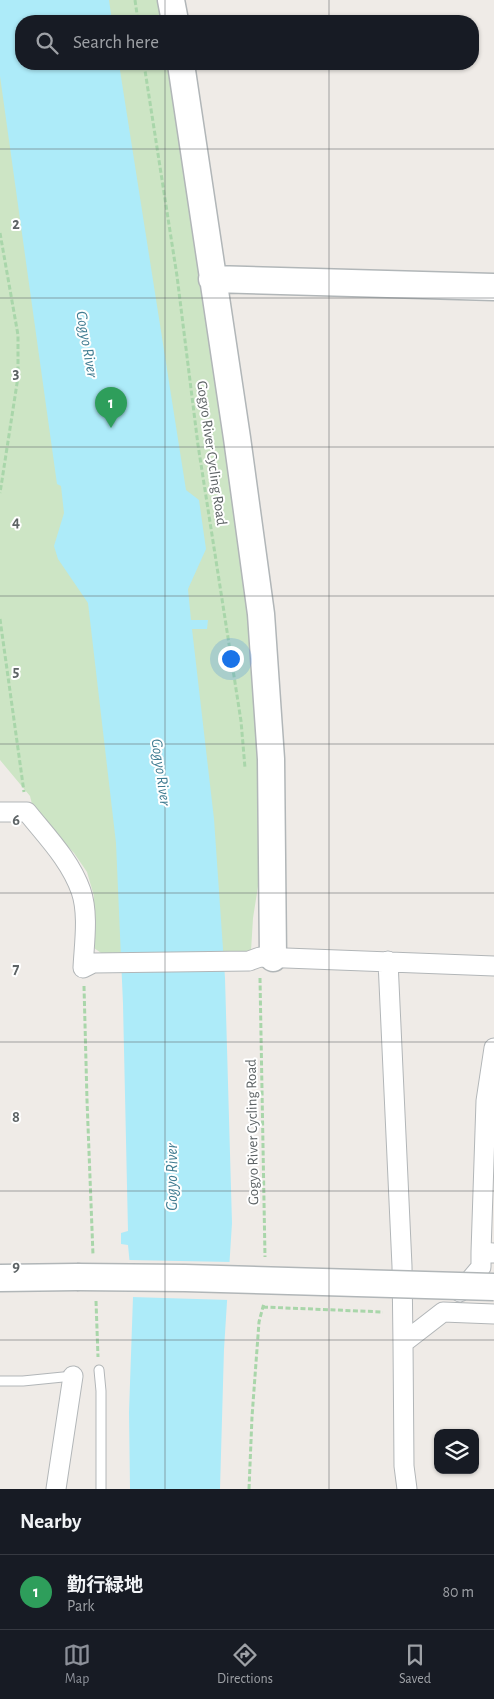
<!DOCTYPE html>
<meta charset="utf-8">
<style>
body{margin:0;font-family:"Alegreya Sans","Noto Sans JP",sans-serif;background:#242831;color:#f1f3f6}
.controls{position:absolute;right:15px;bottom:15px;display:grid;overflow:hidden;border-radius:10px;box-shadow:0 1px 4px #0004}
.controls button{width:45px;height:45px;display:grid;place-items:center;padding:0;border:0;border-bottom:1px solid #363941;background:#171b24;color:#f1f3f6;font:25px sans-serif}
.you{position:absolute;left:230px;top:658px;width:18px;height:18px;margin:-12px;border:4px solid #fff;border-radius:50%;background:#1a73e8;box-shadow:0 0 0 8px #1a73e833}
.badge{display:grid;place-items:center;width:32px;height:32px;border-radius:50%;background:#8c9099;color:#fff;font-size:16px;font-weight:700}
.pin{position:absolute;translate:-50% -41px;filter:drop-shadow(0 1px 2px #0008)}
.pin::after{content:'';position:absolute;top:26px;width:18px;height:15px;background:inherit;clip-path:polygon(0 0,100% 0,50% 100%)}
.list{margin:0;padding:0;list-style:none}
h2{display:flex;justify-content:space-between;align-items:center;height:65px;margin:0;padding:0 20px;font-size:21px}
h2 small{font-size:16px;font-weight:400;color:#9ea1a6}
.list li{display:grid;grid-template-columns:32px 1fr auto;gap:15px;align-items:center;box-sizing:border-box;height:75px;padding:0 20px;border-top:1px solid #363941}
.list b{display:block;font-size:19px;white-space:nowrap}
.list p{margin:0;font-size:16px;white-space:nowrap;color:#9ea1a6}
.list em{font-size:16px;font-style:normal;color:#9ea1a6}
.icon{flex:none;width:28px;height:28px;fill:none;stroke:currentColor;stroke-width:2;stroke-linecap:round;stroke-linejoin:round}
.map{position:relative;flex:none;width:494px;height:1489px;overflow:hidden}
.search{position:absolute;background:#171b24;box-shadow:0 1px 4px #0004;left:15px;right:15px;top:15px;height:55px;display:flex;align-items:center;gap:12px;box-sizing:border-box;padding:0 18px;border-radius:20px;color:#9ea1a6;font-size:19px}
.sheet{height:140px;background:#171b24}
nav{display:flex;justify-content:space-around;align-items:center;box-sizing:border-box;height:70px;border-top:1px solid #363941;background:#171b24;font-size:14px;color:#9ea1a6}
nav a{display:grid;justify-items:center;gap:2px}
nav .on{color:#8c9099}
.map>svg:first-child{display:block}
</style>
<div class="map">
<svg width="494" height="1489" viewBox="0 0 494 1489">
<rect width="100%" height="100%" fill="#efebe7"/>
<!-- green -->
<path fill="#cde5c5" d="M0,0h159l4,21h-142v43h148l75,510 10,101 6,82 1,63 -2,60 -6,38 -2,33 -147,4 -10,-7v-52l-7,-24 -13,-19 -40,-41 -4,-16 -30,-36z"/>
<!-- water -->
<path fill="#adebf9" d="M0,0h109l3,21h-91v43h98l67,426 13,10 7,49 -18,40 3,31h17l-1,9h-15l22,190 11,159 7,245 -8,126 -4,140h-90l-1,-77 4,-115 -5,-52 -7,-1v-11l7,-2 -5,-227 -7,-161 -28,-240 -30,-44 -4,-13 10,-33 -3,-27 -4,-2 -57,-408z"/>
<!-- pier -->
<path fill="#efebe7" d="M127,1260l105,2 -2,38 -99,-3z"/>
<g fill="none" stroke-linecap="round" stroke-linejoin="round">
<!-- lane casing -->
<g stroke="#b2b6b8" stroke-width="11">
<path id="lane" d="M99,1370l2,21v98
M0,1381h23l50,-5"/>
</g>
<!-- street casing -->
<g stroke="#b2b6b8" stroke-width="21">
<path id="street" d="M0,812h27c20,25 43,48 54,79 8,23 3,54 2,77l10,-5 156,-2 11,-4 234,9
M388,961l14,305 1,77
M494,1048l-8,53 -5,151 13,1
M460,1292l21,-25v-15
M56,1489l17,-113
M407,1489l-3,-23 -1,-123 40,-31 51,2"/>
</g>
<!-- secondary casing -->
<g stroke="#b1b6b8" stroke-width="29">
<path id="secondary" d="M171,0l4,21
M181,64l56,374 24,176 10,145 2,199
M212,279l282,8
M0,1278l77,-1"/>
</g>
<!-- path -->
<path stroke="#a9d6aa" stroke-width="3" stroke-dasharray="5 2.5" stroke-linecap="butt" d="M135,0l3,21
M144,64l33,212 21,169 43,276 4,47
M0,233l18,102v42l-18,116
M0,619l24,173
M260,978l5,279
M84,986l3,114 6,155
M96,1301l2,56
M263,1307l120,5
M249,1489l3,-72 7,-95 5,-19"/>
<!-- lane -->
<use href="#lane" stroke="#fff" stroke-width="9"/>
<!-- street -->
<use href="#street" stroke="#fff" stroke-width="19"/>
<!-- secondary -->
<use href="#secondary" stroke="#fff" stroke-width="26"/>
<!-- secondary-bridge casing -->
<g stroke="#b1b6b8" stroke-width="29" stroke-linecap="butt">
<path id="secondary-bridge" d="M77,1277l108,1 309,9"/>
</g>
<!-- secondary-bridge -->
<use href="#secondary-bridge" stroke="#fff" stroke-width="26"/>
</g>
<!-- grid -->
<path fill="none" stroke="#5e6466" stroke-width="1" stroke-opacity="0.55" d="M165,0v21M329,0v21M165,64v1425M329,64v1425M0,149h494M0,298h494M0,447h494M0,596h494M0,744h494M0,893h494M0,1042h494M0,1191h494M0,1340h494"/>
<g text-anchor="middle" stroke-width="4" stroke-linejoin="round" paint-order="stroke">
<!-- street labels -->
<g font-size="15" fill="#5e6466" stroke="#fff">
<text transform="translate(212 453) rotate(82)" y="5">Gogyo River Cycling Road</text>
<text transform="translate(252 1132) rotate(-91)" y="5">Gogyo River Cycling Road</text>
</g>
<!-- water labels -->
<g font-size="16" font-style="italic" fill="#407c91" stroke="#fff">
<text transform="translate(88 344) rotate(80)" y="6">Gogyo River</text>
<text transform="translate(162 772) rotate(82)" y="6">Gogyo River</text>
<text transform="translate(171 1177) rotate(-90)" y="6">Gogyo River</text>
</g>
</g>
<g font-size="16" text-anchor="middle" font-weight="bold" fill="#5e6466" stroke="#fff" stroke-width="4" stroke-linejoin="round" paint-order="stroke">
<text x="16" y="229">2</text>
<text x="16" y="378">3</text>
<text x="16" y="527">4</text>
<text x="16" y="676">5</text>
<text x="16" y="825">6</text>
<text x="16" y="974">7</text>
<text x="16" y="1122">8</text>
<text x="16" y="1271">9</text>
</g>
</svg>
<div class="controls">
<button><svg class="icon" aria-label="layers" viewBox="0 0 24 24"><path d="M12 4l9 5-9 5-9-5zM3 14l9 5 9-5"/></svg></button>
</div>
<div class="you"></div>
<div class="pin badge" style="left:111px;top:428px;background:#2e9e5b">1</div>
<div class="search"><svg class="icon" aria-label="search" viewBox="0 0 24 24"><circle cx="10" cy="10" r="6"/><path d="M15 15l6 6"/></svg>Search here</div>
</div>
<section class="sheet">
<h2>Nearby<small></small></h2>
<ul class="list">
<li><span class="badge" style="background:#2e9e5b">1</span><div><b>勤行緑地</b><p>Park</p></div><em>80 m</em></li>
</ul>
</section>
<nav>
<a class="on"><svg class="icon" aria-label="map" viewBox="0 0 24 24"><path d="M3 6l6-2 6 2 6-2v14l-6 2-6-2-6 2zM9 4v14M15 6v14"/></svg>Map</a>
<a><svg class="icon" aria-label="directions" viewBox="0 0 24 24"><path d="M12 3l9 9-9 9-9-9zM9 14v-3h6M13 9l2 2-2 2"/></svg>Directions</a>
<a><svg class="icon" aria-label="saved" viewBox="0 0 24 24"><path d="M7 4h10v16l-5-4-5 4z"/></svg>Saved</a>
</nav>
